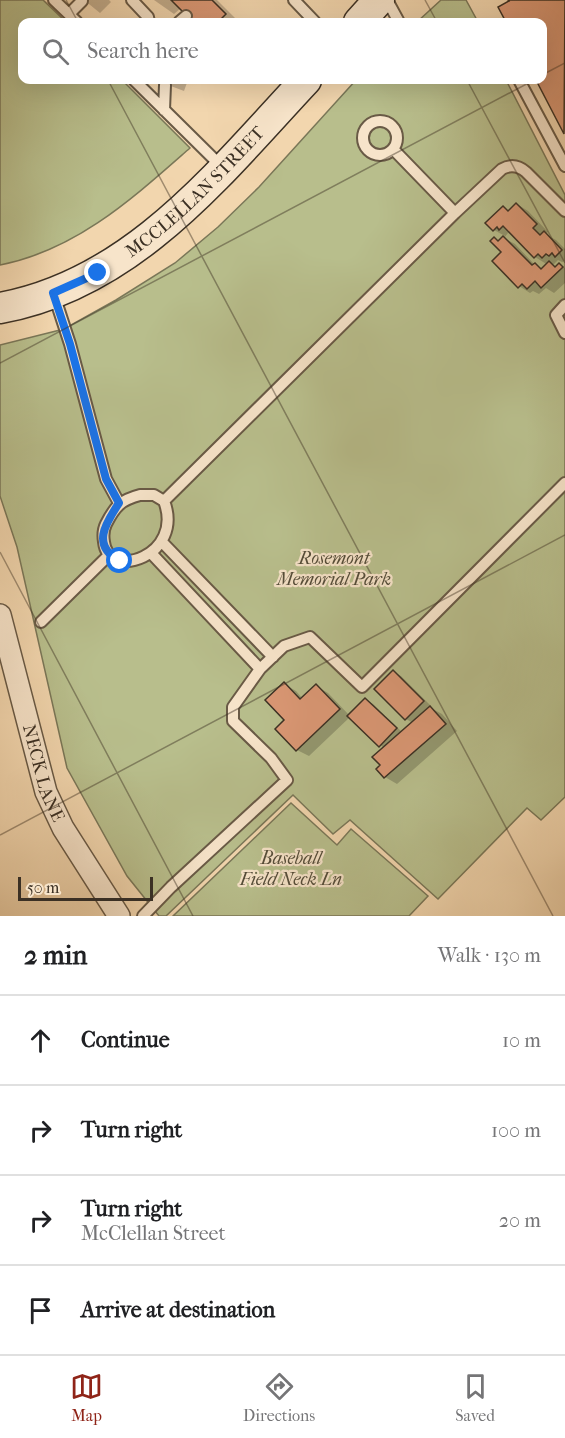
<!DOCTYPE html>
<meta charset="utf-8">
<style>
body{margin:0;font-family:"IM FELL French Canon",serif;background:#f2f2f2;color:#202124}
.scale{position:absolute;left:18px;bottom:15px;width:135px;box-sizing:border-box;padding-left:6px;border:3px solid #3b3024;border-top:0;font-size:16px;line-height:21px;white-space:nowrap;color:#3b3024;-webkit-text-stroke:4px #f7e4ca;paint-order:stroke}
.stop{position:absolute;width:18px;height:18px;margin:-14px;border:4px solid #1a73e8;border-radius:50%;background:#fff}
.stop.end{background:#1a73e8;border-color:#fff;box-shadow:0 2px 6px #0008}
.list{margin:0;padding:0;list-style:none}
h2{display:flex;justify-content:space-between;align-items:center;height:78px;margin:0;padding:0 24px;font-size:26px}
h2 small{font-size:20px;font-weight:400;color:#757577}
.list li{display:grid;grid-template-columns:39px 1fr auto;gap:18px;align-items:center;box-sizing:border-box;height:90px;padding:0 24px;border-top:2px solid #e0e0e0}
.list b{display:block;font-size:22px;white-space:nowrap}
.list p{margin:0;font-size:20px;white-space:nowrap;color:#757577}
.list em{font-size:20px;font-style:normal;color:#757577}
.icon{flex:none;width:33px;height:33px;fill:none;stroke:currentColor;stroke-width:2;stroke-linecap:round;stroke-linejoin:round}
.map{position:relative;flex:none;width:565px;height:916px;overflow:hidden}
.search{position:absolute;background:#fff;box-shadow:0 6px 24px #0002;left:18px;right:18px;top:18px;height:66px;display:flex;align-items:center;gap:15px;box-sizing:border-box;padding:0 21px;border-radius:12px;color:#757577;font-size:22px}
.sheet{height:438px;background:#fff}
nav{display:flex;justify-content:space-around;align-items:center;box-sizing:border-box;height:84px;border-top:2px solid #e0e0e0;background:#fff;font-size:16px;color:#757577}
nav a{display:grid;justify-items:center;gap:3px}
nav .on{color:#8f2418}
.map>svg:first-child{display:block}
</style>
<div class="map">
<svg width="565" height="916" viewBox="0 0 565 916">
<rect width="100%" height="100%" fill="#f2d6ae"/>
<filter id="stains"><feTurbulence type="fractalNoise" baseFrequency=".00333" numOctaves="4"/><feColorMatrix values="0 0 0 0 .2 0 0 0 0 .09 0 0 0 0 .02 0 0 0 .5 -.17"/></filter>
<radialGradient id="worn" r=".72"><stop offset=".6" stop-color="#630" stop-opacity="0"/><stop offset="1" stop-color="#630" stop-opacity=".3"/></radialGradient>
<!-- green -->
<path fill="#b8be8c" stroke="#7a7758" stroke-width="1.5" d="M0,0h43l23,22h-44v58h100l68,68c-57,50 -113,102 -190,117z
M441,0h25l12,22h-61z
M356,80h150l59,115v602l-24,23 -14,-12 -89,91 -88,-79 -17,14 -40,-39 -127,121h-7l-32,-40 -60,-108 -50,-221 -17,-51v-151l64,-16 52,-29 59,-37 43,-36 41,-40z
M291,803l46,42 14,-16 77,67 -19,20h-236z"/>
<!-- shadow -->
<path fill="#0003" fill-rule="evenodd" d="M84,0h25l2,2 -11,11z
M154,0h63l22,22h-44l-14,-14 -7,6z
M510,0h55v132l-27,-52h4v-58h-34l-8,-15 11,-5z
M155,80h33l-4,11z
M517,204l11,7 20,21 -3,2 11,6 9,9v12l-3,1 -4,-2 -5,5 4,2 2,-3 6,4v15l-11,10 -8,-5 -7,6 -6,-3 -3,2 -11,-7 -25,-47 6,3 5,-6 -11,-6 9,-22 7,3zM508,233l5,1 22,23 13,8 -5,4 -9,-5 -19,-20 -11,-6z
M393,672l8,4 30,30 -2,1 13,7 15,17 -60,53 -12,-7 -7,-8 4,-3 2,-18 -34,-31 -41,39 -12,-6 -11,-30 -2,-36 12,7 7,8 13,-13 12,7 22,23 15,-16 8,4 29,28 11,-9 -7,-4z"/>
<!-- building -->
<path fill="#db9875" stroke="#3b3024" stroke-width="1.5" d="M171,0h41l14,14 -8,8h-25z
M508,0h57l-1,134 -28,-54h6v-58h-36l-8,-15 11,-6z
M516,203l21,21 -4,4 7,7 4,-4 18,19 -7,7 -3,-4 -3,3 -3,-2 -4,4 -4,-4 -4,4 -31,-32 -4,4 -2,-3 -4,4 -8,-8 18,-17 5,5z
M503,236l29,29 3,-2 6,6 8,-8 6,6 4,-4 4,4 -22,21 -6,-7 -8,8 -5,-5 -4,4 -26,-27 9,-9 -11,-11 4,-4 4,4z
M393,670l31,31 -19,19 -31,-31z
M284,682l16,17 16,-15 24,25 -44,42 -21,-22 9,-9 -19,-20z
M365,698l32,30 -18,19 -32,-31z
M430,706l16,18 -62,54 -8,-9 4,-4 -8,-8z"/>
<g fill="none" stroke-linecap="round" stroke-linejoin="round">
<!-- lane casing -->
<g stroke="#695a46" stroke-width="14">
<path id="lane" d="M54,0l23,22
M132,0l16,17 1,5
M294,0l21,22
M387,0l12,22
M69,14l13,-13
M179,22l7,-6
M134,80l89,88
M519,80l46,86
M164,110l1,-25
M363 138a17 17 0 1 1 34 0a17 17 0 1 1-34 0Z
M393,149l62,64 47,-44c9,-5 17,-3 24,3l39,39
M54,295l16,49 36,135 13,24
M565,305l-9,10 9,18
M140,495h14l10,6c21,55 -56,80 -60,41 -1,-6 -1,-12 2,-18 9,-18 15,-24 34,-29z
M164,501l291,-288
M162,542l111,115
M41,622l68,-67
M260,669l24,-23 26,-9 52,50 203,-204
M143,916l28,-29 116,-107 -16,-22 -38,-37v-14l27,-38 -109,-116"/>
</g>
<!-- street casing -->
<g stroke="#695a46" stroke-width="24">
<g id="street">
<path id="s1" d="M0,615l46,177 17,36 56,88"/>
</g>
</g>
<!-- secondary casing -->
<g stroke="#3b3024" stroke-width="33">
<g id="secondary">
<path d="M359,22l20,-22"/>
<path id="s2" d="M0,308c133,-24 219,-135 306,-228"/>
</g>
</g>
<!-- lane -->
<use href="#lane" stroke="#f7e4ca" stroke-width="10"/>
<!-- street -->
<use href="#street" stroke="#f7e4ca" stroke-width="21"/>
<!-- secondary -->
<use href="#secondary" stroke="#f7e4ca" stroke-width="30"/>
</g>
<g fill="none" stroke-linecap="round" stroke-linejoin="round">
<!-- route -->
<path stroke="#1a73e8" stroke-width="8" d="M98,273l-45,20 17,51 36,135 13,24c-14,21 -28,43 1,58"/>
</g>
<!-- ticks -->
<path fill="none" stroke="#3b3024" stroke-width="1.5" stroke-opacity="0.45" d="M66,0l12,22M425,0l12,22M542,75l23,-12M108,80l445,836M467,80l98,183M0,363l534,-283M0,552l193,364M0,835l565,-300"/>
<g text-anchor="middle" stroke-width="4.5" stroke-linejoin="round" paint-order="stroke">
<!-- street labels -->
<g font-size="18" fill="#3b3024" stroke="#f7e4ca">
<text dy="6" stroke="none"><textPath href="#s2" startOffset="231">MCCLELLAN STREET</textPath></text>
<text dy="6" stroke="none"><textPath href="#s1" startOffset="164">NECK LANE</textPath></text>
</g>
<!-- park labels -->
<g font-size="18" font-style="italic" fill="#544c39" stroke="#f7e4ca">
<text x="334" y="564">Rosemont<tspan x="334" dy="21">Memorial Park</tspan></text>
<text x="291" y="864">Baseball<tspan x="291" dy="21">Field Neck Ln</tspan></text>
</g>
</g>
<rect width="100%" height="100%" filter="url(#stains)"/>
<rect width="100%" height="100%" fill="url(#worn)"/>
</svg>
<div class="scale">50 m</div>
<div class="stop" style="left:120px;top:561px"></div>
<div class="stop end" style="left:98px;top:273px"></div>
<div class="search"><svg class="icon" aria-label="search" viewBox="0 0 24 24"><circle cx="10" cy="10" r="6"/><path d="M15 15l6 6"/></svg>Search here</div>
</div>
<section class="sheet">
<h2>2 min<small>Walk · 130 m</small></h2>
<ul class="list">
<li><svg class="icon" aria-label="ahead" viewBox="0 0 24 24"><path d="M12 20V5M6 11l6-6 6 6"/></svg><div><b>Continue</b></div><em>10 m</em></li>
<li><svg class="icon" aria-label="right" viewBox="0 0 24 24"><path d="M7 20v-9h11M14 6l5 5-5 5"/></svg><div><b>Turn right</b></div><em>100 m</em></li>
<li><svg class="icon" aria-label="right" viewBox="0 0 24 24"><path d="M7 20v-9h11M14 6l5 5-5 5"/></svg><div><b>Turn right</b><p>McClellan Street</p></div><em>20 m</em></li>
<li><svg class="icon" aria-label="arrive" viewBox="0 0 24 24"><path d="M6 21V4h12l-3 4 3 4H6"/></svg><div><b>Arrive at destination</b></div></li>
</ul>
</section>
<nav>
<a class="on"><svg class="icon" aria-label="map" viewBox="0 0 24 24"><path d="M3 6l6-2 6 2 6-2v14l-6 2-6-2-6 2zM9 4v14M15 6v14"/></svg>Map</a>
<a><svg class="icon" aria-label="directions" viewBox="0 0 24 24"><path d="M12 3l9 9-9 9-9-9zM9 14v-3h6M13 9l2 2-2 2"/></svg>Directions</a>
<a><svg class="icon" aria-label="saved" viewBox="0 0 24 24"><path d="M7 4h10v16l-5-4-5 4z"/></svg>Saved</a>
</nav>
